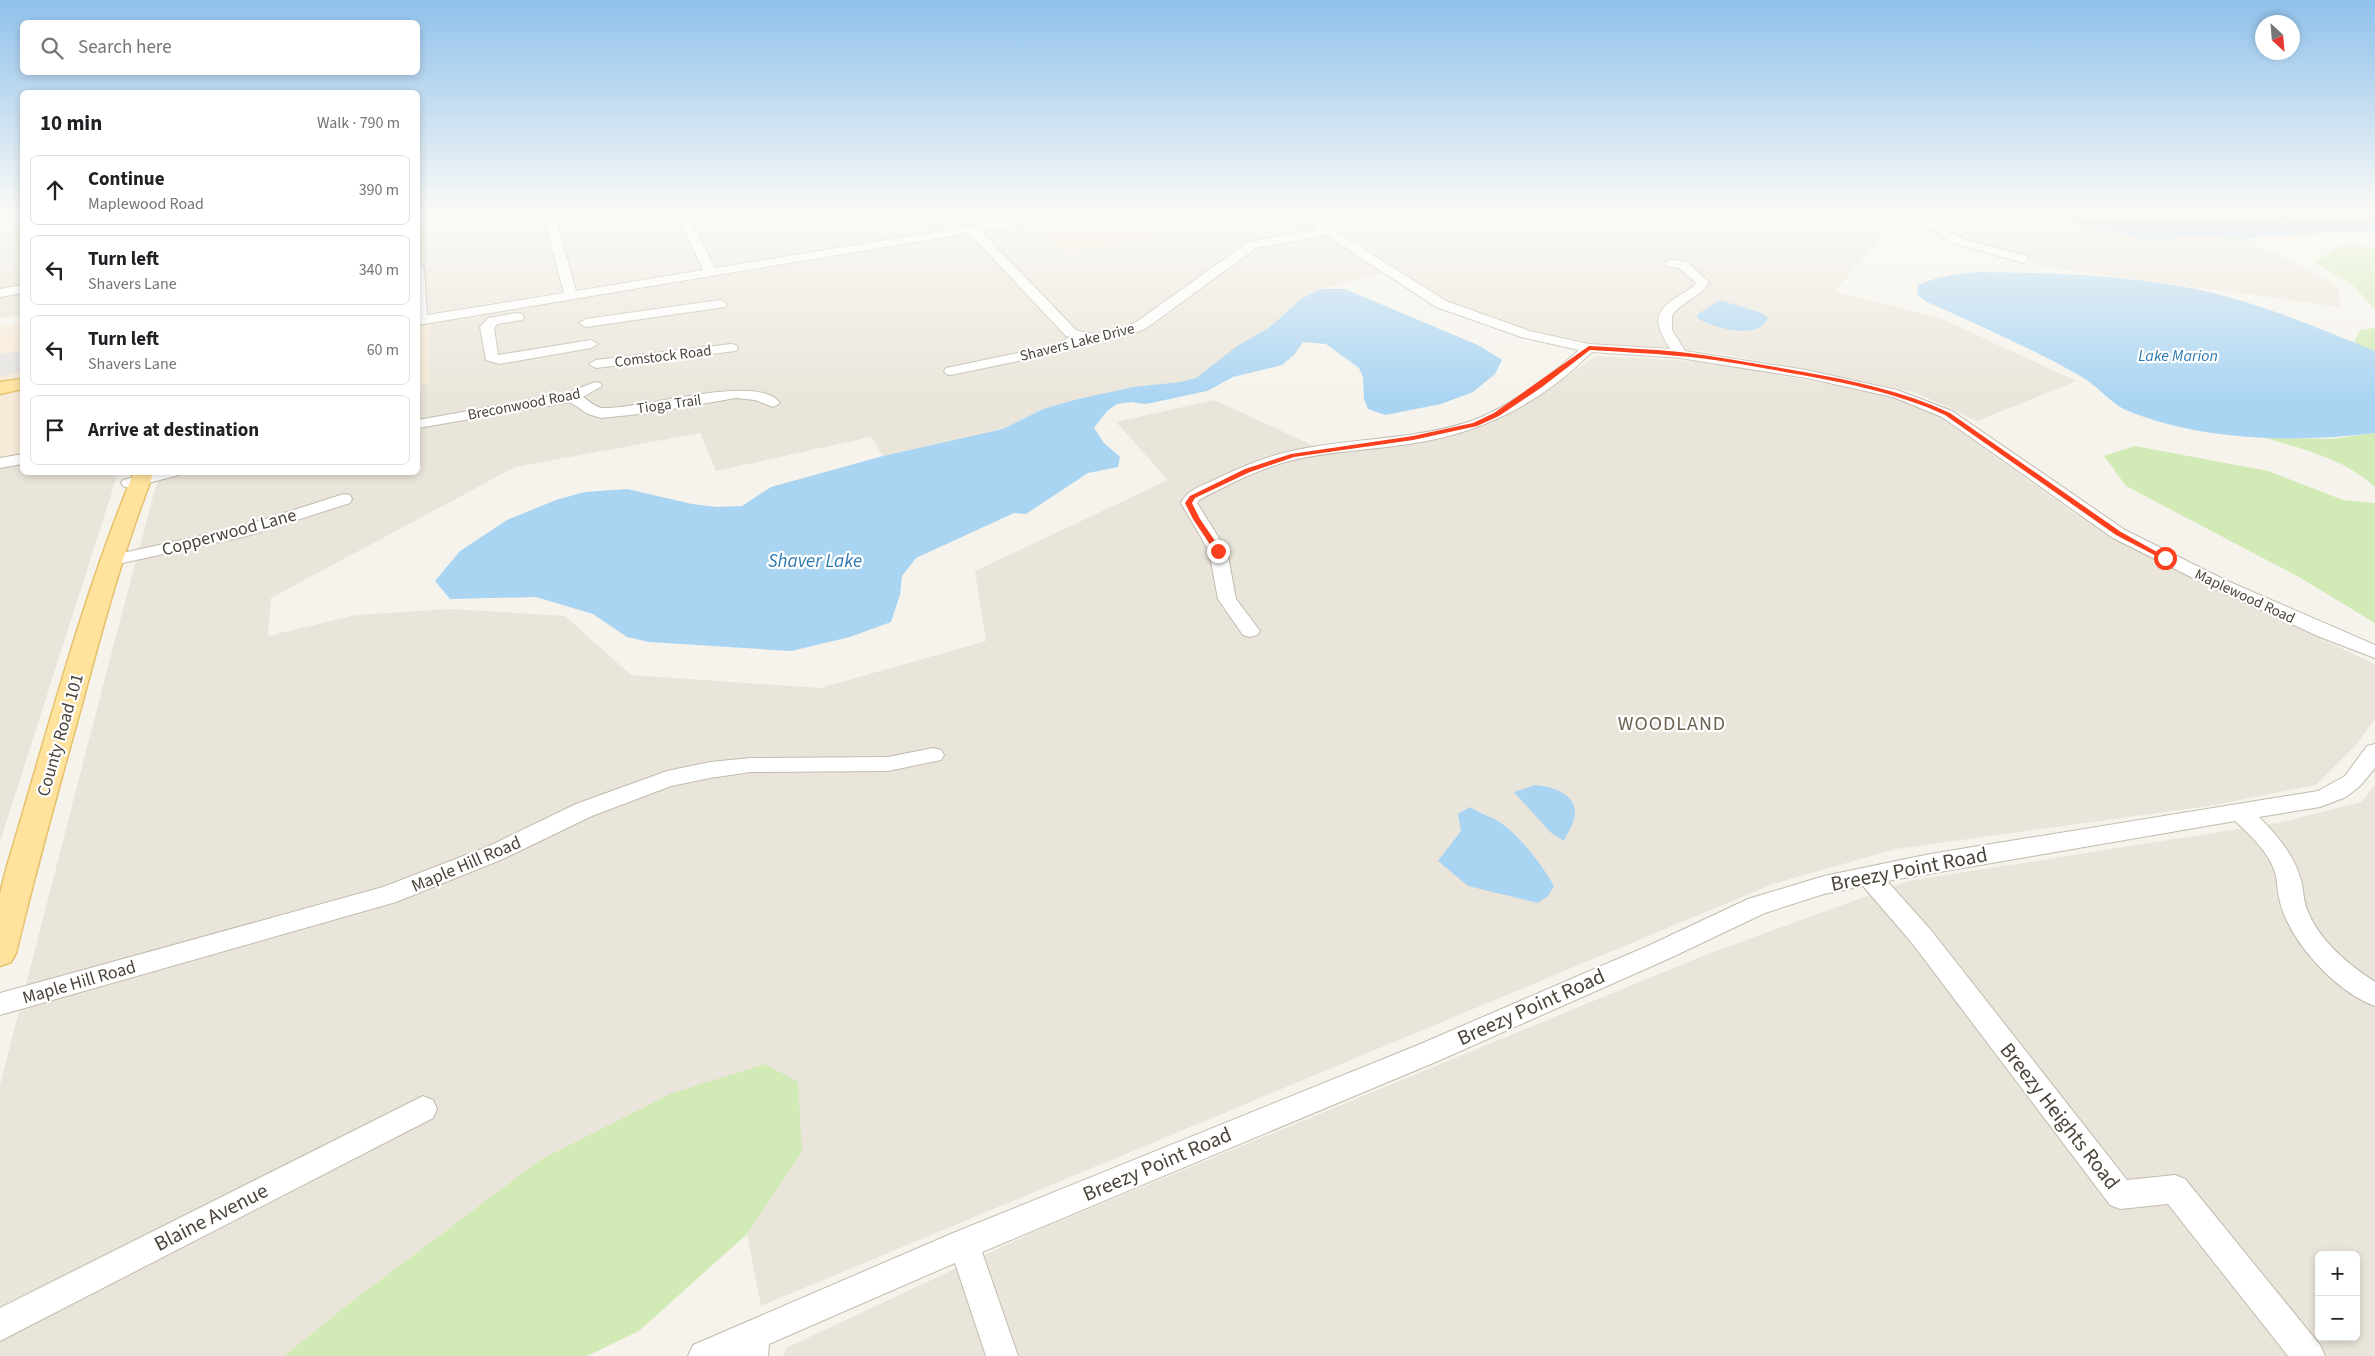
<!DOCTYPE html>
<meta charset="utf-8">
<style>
body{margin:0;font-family:"Source Sans 3",sans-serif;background:#f6f6f6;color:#202124}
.controls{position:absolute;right:15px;bottom:15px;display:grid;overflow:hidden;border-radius:8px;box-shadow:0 2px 8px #0003}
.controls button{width:45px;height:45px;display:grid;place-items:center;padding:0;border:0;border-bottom:1px solid #e0e0e0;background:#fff;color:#202124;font:25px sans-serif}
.compass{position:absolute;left:2255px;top:15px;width:45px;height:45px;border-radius:50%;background:#fff;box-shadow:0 2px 8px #0003;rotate:154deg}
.stop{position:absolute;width:15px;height:15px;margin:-11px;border:4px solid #fc3f1d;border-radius:50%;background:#fff}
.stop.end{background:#fc3f1d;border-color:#fff;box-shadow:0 1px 5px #0008}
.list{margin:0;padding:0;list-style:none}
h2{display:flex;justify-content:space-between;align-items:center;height:65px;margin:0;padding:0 20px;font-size:21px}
h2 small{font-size:16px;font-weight:400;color:#757577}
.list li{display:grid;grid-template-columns:32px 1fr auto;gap:15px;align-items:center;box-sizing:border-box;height:70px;margin:0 10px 10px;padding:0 10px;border:1px solid #e0e0e0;border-radius:8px}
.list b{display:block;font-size:19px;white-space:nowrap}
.list p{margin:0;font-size:16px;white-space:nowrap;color:#757577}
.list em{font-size:16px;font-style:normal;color:#757577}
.icon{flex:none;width:28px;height:28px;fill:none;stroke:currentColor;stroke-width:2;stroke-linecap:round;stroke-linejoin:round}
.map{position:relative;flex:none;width:2375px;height:1356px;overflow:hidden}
.search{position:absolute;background:#fff;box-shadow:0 2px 8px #0003;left:20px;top:20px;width:400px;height:55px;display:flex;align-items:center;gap:12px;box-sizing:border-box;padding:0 18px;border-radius:8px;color:#757577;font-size:19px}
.panel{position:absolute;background:#fff;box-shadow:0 2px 8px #0003;left:20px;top:90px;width:400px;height:385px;border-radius:8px}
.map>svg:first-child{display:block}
</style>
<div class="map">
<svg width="2375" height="1356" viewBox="0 0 2375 1356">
<rect width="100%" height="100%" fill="#f6f3ec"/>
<!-- residential -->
<path fill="#eae5da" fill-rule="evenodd" d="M0,212h22v75l-22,3z
M418,212h636l-636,103z
M1289,212l93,61 -62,16 -19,10 -31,28 -33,19 -41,32 -16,4 -47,5 -55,12 -35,10 -40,20 -120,27 -12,-19 -155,34 -16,-38 -185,34 -244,131 -3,38 88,-21 95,-6 114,7 66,59 189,13 166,-47 -11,-70 193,-91 -52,-58 98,-22 118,54 84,-13 76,-18 48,-29 56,-38 113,6 176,33 48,17 138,99 105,60 199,93v55l-20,27 -39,39 -107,21 -313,43 -123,35 -1012,422 -14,-72 55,-82 -262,8 -193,145 -63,51h-284v-271l106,-411 49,-185 7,-16 256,-1v-87l11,-2v-59l603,-101 32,29z
M1313,212h729l33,12 73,16h18l13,-4 66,2 94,49 1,20 -291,-40 -157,-42 -58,67 106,26 136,63 -99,40 -63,-29 -89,-19 -113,-21 -119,-9 -71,-15 -77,-28z
M22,293v21l-22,4v-22z
M22,454v18l96,1 -118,369v-384z
M2375,785v571h-1591l2,-8 252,-118 662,-273 208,-76 375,-59 78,-20zM2319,1255h37v82h-37z"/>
<!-- commercial -->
<path fill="#f7ead8" d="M1089,212h199l-224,40 -33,-30z
M22,322v56l-22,3v-54l21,-3z
M429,324v59l-11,2v-59z
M22,391v63l-22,4v-63z"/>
<!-- green -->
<path fill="#d2eab5" d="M2340,246l35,1v63l-22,-25 -39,-23z
M2375,328v23l-21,-8 6,-13z
M2375,433v54c-30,-28 -71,-38 -110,-49l66,1z
M2135,446l133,25 75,29 32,3v120l-76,-46 -173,-91 -22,-30z
M765,1064l33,18 4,70 -55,82 -108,97 -52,25h-303l63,-51 193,-145 130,-66z"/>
<!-- parking -->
<path fill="#e5e3e0" d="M22,351v21l-22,4v-22z"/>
<!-- water -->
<path fill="#a9d4f2" d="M2042,212h333v21l-35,-1 -95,6 -66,-2 -13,4h-18l-73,-16z
M1978,272c70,1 138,2 207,15 66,12 128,39 190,64v82c-79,10 -172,8 -247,-22 -17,-7 -30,-25 -46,-34 -51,-29 -104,-52 -157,-76l-8,-7 1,-9c21,-9 38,-11 60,-13z
M1320,289h25l135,57 22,14 -7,14 -22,18 -32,12 -56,11 -17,-6 -4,-10 -1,-22 -4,-9 -33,-24 -23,-2 -9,13 -12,10 -49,12 -26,14 -61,13 -15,-2 -14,2 -10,7 -13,17 10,15 16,14 -2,10 -30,6 -62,41 -12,-1 -98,45 -14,18 -2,19 -9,27 -41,15 -59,14 -142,-9 -22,-5 -34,-23 -57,-17 -86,2 -15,-18 25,-30 47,-31 49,-20 29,-8 42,-3 65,15 25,3 25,-1 29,-19 112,-31 120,-27 40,-20 35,-10 55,-12 47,-5 16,-4 41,-32 33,-19 31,-28z
M1719,300l43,13 6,5c-10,23 -52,10 -70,1l-1,-4z
M1535,785c18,2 41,8 40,30 -1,8 -8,19 -11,26l-14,-9 -36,-40z
M1470,807c10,7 23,10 31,16 19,13 42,43 53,63l-6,10 -10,7 -70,-17 -30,-25 23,-30 -3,-17z"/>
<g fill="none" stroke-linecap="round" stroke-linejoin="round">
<!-- minor casing -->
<g stroke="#c2bbae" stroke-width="2">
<path id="minor" d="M542,212h12l22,79 127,-21 -27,-58h10l29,56 341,-56h23l-5,3 -93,16 95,99c19,8 40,1 59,-7l113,-81 69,-13 -24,-17h12l141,89 84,30 59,13 81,5c-16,-26 -18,-37 10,-54 6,-4 13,-7 16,-12l-17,-15 -13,-2 -2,-3c5,-6 16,-2 23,-1l22,20c-8,16 -28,19 -37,34v14l13,21 121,19 91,20 55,21 173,119 98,49 152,66v13l-55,-21 -109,-50 -98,-49 -171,-121 -49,-20 -87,-19 -126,-20 -88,-6c-53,52 -109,81 -183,92 -38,6 -78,7 -116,16 -33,8 -64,24 -94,40l-2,3 30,48 9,48 24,32 -3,4 -7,2 -7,-2 -25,-36 -9,-48 -28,-48c6,-13 20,-17 33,-23 26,-13 53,-24 82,-30 57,-12 116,-10 172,-28 37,-12 82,-45 111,-72l-58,-13 -85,-30 -110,-72 -70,13 -111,81 -25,9 -41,6 -23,9 -105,22 -5,-1 -2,-3 2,-3 106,-22 18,-9 -4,-1 -97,-103 -551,92v-61l6,4 3,47 137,-22z
M1911,212h15l27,22 13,6 61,16 2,3 -6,4 -73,-21z
M22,285v8l-22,4v-8z
M720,300l7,4 -2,3 -139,20 -7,-4 7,-4z
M517,313l5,1 2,3 -2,3 -25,4 -3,4 4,27 93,-15 7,4 -7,4 -92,16 -13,-4 -6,-33 8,-9z
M731,344l5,1 2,3 -2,3 -140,17 -7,-4 7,-4z
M595,382l5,1 2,3 -19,11c6,4 13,11 20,11 36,2 156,-36 177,-5l-7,4 -18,-7 -19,-2 -87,15 -48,5 -13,-4 -18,-12 -152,26v-8l150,-27z
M22,454v10l-22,4v-10z
M151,472h30l-2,3 -50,13 -6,-2 -2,-3 2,-3z
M344,494l6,1 2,4 -2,4 -103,33 -134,29 -6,-1 -3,-4 3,-4 6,-1 124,-27z
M2375,744v24l-15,18 -14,11 -26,10 -61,10c18,18 35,38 42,63 3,12 2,22 8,34 12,28 40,51 66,68v24c-39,-14 -85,-64 -95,-104 -4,-15 -1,-26 -10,-41 -8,-15 -22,-28 -35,-40l-348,60 43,48 197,251 48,-5 10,4 135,166 5,11h-37l-120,-152 -48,5 -10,-4 -198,-262 -49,-57 -39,8 -59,19 -97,46 -230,102 -456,191 36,104h-32l-31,-93 -186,81 -1,12h-80l5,-11 260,-112 465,-188 232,-100 98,-46 76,-23 106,-22 388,-63 27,-15 22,-30z
M933,748l8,2 3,5 -3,5 -53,11 -137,1 -41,6 -39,8 -79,30 -89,43 -107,43 -396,113v-22l383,-106 104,-40 89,-43 91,-33 43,-9 41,-4 137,-1z
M423,1096l10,4 4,9 -4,9 -433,223v-33z"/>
</g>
<!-- major casing -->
<g stroke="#e6c16a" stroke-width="3">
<path id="major" d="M22,379v10l-22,5v-12z
M134,472h20c-30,76 -51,154 -72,232 -23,83 -46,165 -66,249l-5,9 -11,4v-72l7,-28c40,-132 74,-266 127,-394z"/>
</g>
<!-- minor -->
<use href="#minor" fill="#fff" fill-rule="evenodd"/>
<!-- major -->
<use href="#major" fill="#ffe39c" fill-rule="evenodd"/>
</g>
<!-- sky -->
<linearGradient id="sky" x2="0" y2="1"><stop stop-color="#8fc1ec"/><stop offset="0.53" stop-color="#fbfaf6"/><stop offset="1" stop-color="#fbfaf6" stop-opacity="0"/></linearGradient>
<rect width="2375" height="401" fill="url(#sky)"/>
<!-- route -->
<path fill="#fc3f1d" d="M1589,346c30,2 61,3 91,6 41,5 83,13 124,20 50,9 99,19 146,41l171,119 47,26 -6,1 -46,-24 -171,-120c-45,-21 -94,-31 -143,-40 -41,-7 -83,-16 -124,-19 -29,-3 -58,-4 -88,-6l-48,37 -43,29 -22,10 -64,14 -119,17 -44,15 -55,26 -3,5 8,16 22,32 -1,1h-6l-22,-33 -8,-16 5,-7 55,-27 46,-15 122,-18 60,-13 21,-10z"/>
<g text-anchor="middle" stroke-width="4.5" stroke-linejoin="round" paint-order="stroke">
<!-- far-street labels -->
<g font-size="15" fill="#4b4439" stroke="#fff">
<text transform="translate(1077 342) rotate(-14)" y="5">Shavers Lake Drive</text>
<text transform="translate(663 356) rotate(-7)" y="5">Comstock Road</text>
<text transform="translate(524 404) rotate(-11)" y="5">Breconwood Road</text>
<text transform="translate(669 404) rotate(-8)" y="5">Tioga Trail</text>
<text transform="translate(2245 596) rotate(25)" y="5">Maplewood Road</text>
</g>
<!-- far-water labels -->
<g font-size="16" font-style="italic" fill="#2e7ab2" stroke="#fff">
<text x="2178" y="361">Lake Marion</text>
</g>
<!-- street labels -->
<g font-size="18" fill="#4b4439" stroke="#fff">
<text transform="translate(229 532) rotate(-15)" y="6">Copperwood Lane</text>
<text transform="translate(60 735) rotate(-74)" y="6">County Road 101</text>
<text transform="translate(466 864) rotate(-23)" y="6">Maple Hill Road</text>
<text transform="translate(79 982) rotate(-16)" y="6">Maple Hill Road</text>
</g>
<!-- water labels -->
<g font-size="19" font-style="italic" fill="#2e7ab2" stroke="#fff">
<text x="815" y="567">Shaver Lake</text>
</g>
<!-- quarter labels -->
<g font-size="20" letter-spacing="1" fill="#6e6250" stroke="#fff">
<text x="1672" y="730">WOODLAND</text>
</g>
<!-- near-street labels -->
<g font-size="21" fill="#4b4439" stroke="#fff">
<text transform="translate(1909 869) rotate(-11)" y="7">Breezy Point Road</text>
<text transform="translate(1531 1007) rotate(-24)" y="7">Breezy Point Road</text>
<text transform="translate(2060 1116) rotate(52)" y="7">Breezy Heights Road</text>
<text transform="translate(1157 1164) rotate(-23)" y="7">Breezy Point Road</text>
<text transform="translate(211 1217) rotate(-27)" y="7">Blaine Avenue</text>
</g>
</g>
</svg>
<div class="controls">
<button>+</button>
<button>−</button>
</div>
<svg class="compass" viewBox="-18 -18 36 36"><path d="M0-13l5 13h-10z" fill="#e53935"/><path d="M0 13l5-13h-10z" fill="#757577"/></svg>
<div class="stop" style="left:2165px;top:558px"></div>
<div class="stop end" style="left:1218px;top:551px"></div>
<div class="search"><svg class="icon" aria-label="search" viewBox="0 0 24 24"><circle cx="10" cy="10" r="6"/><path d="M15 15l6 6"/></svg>Search here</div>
<section class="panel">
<h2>10 min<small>Walk · 790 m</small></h2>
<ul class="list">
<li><svg class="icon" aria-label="ahead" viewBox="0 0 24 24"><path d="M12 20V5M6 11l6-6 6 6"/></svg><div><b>Continue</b><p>Maplewood Road</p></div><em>390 m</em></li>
<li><svg class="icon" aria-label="left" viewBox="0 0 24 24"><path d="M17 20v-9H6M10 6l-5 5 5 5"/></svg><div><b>Turn left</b><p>Shavers Lane</p></div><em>340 m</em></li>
<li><svg class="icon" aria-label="left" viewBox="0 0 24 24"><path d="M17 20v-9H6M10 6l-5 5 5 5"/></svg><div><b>Turn left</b><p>Shavers Lane</p></div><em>60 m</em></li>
<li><svg class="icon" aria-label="arrive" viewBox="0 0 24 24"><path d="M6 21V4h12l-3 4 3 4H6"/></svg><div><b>Arrive at destination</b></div></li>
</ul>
</section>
</div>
